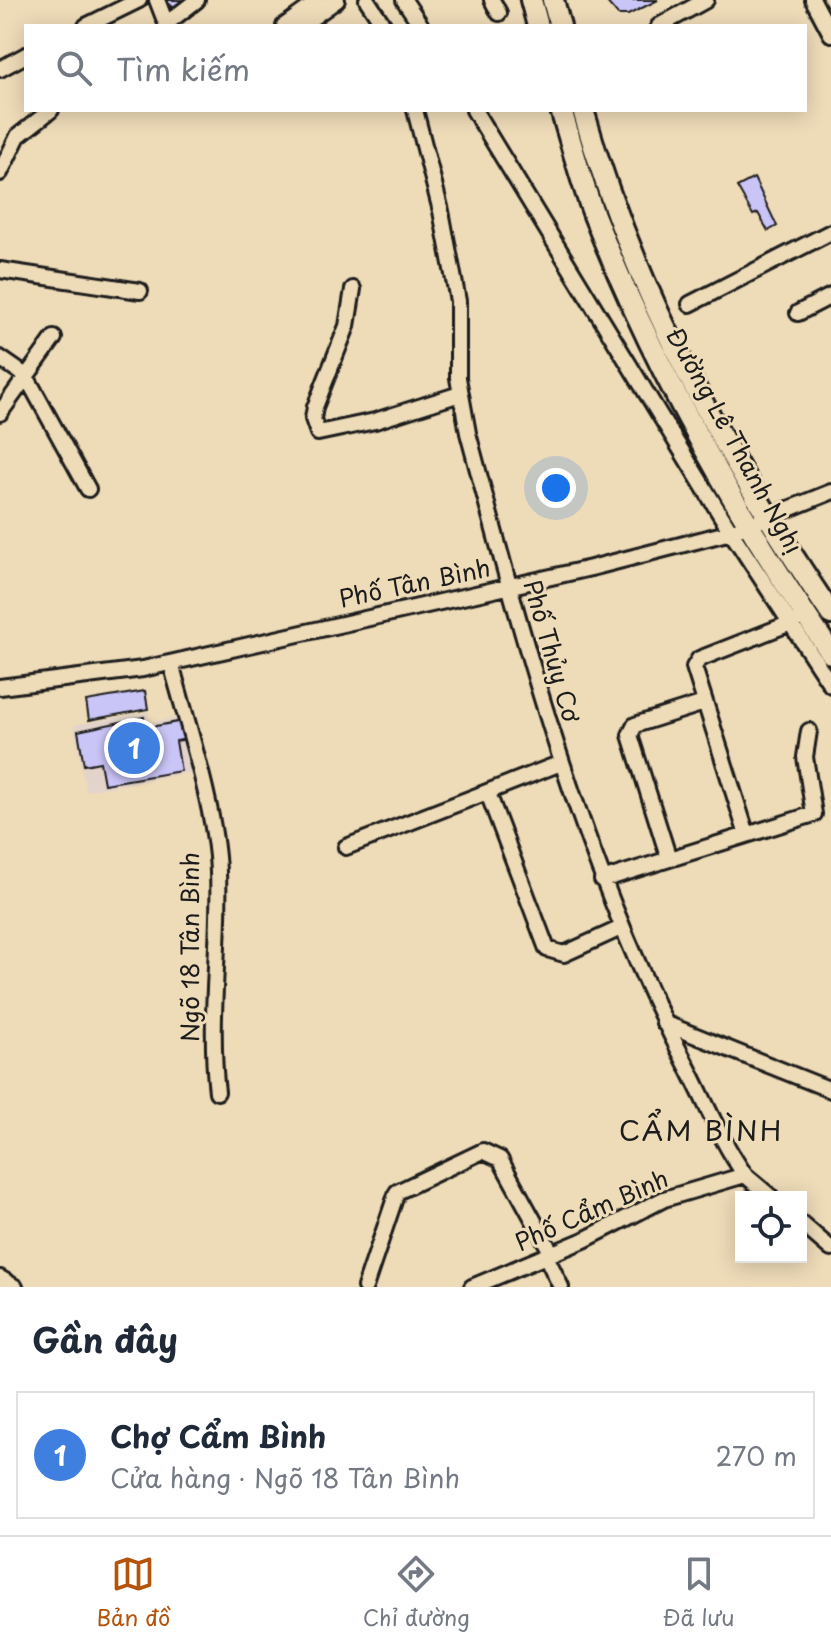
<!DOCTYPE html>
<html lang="vi">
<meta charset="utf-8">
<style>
body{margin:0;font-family:"Playpen Sans",sans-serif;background:#f2f2f3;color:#1f2937}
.controls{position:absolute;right:24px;bottom:24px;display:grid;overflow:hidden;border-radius:0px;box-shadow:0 4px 20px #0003}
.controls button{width:72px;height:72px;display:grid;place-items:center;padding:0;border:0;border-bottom:2px solid #e0e1e3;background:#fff;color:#1f2937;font:40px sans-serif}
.you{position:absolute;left:556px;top:488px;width:28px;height:28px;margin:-20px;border:6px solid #fff;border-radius:50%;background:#1a73e8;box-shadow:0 0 0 12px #1a73e833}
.badge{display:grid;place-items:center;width:52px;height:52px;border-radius:50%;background:#b45309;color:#fff;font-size:26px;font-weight:700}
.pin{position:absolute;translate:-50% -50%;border:4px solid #fff;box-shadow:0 2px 8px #0006}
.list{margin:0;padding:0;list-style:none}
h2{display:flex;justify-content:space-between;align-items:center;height:104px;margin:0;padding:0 32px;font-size:34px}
h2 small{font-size:26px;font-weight:400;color:#747a83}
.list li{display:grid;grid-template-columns:52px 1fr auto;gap:24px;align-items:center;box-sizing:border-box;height:128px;margin:0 16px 16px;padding:0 16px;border:2px solid #e0e1e3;border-radius:0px}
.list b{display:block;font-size:30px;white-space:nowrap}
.list p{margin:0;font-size:26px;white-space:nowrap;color:#747a83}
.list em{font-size:26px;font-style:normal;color:#747a83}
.icon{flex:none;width:44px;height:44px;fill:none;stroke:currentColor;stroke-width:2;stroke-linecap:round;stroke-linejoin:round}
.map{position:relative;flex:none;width:831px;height:1287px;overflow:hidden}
.search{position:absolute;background:#fff;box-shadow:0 4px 20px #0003;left:24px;right:24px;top:24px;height:88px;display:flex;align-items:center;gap:20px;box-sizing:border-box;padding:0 28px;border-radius:0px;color:#747a83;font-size:30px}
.sheet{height:248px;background:#fff}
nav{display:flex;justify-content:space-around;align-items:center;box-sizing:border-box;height:112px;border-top:2px solid #e0e1e3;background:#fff;font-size:22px;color:#747a83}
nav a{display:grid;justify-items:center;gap:4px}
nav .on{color:#b45309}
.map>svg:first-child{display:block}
</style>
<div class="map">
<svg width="831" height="1287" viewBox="0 0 831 1287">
<rect width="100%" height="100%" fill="#eedbb8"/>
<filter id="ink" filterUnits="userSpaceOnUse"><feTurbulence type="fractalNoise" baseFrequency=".0125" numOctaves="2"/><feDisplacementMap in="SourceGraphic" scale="16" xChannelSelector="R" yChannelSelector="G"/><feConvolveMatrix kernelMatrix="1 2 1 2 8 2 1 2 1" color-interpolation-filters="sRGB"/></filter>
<g filter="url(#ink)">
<!-- built -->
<path fill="#e3d4cb" d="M148,712l2,10 34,-5 9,55 -107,19 -12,-66z"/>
<!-- building -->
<path fill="#cac5f7" stroke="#1c1c1c" stroke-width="2" d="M165,0h21l-11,9z
M605,0h53l-30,15h-10z
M754,178l23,48 -9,5 -10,-18 -5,2 -16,-28z
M145,691l3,18 -59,11 -3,-19z
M144,717l1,11 38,-7 4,18 -11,2 5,30 -77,13 -4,-22 -16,3 -6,-34z"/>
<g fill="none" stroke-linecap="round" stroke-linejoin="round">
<!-- minor casing -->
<g stroke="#1c1c1c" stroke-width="20">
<path id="minor" d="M157,0l10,26
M367,0l17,26
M404,0l16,24
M492,0l7,13
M813,0l18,34
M166,24l31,-24
M86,26l53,-26
M284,26l36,-26
M301,26l36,-26
M659,26l47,-26
M0,69l26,-14
M415,110l26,101 17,90v77l10,55c58,218 115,435 220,635 18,35 34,75 57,107
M474,110l257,422 100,153
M0,173l18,-37 33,-26
M0,270l140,21
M353,289l-6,37 -32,81 -2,12 5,14 57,-12 85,-27
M690,304l141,-72
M798,313l33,-17
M0,358l26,18 62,113
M0,413l54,-75
M171,663c16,61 45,148 47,209 3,74 -10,146 -1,220
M0,687l143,-18 448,-101 140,-36 100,-40
M488,793l59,156 17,5 57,-26
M746,832l-52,-165 5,-8 97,-38
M346,847l215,-84
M669,859l-39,-124 5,-10 69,-22
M602,880l212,-66 -9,-57 4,-26
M664,1023l167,67
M801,1223l30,26
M546,1256l15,31
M0,1278l15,9
M365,1287l32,-95 86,-41 17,8 52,95
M472,1287l112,-47 80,-41 81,-24 26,22"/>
</g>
<!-- highway casing -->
<g stroke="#1c1c1c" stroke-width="26">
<path id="highway" d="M531,0l7,26
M553,0l7,26
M561,110c11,35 20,71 33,105 61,156 143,300 237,438
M583,110c52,183 142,347 248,504"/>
</g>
<!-- minor -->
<use href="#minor" stroke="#eedbb8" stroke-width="14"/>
<!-- highway -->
<use href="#highway" stroke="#eedbb8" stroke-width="20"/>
</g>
</g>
<g text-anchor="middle" stroke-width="6" stroke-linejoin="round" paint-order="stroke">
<!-- street labels -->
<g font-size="24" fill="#1c1c1c" stroke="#eedbb8">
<text transform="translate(734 441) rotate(61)" y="8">Đường Lê Thanh Nghị</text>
<text transform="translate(415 584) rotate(-12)" y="8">Phố Tân Bình</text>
<text transform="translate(551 651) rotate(74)" y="8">Phố Thủy Cơ</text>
<text transform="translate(191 947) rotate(-90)" y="8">Ngõ 18 Tân Bình</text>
<text transform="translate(592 1211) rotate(-24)" y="8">Phố Cẩm Bình</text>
</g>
<!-- quarter labels -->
<g font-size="28" letter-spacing="2" fill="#1c1c1c" stroke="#eedbb8">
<text x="701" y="1141">CẨM BÌNH</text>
</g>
</g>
</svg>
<div class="controls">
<button><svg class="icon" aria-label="locate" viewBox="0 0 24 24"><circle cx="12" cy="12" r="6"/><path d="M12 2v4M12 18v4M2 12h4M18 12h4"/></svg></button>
</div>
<div class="you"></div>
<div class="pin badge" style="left:134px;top:748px;background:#3f7fe0">1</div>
<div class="search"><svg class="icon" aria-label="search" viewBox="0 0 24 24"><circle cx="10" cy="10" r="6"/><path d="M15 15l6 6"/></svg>Tìm kiếm</div>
</div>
<section class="sheet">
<h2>Gần đây<small></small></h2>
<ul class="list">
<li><span class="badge" style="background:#3f7fe0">1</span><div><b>Chợ Cẩm Bình</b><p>Cửa hàng · Ngõ 18 Tân Bình</p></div><em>270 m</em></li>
</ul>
</section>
<nav>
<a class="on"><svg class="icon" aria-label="map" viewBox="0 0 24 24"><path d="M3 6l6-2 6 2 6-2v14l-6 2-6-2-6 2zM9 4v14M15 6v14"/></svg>Bản đồ</a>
<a><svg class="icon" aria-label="directions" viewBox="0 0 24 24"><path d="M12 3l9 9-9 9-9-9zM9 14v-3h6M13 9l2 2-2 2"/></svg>Chỉ đường</a>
<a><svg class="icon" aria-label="saved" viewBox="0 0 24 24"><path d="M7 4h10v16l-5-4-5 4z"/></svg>Đã lưu</a>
</nav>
